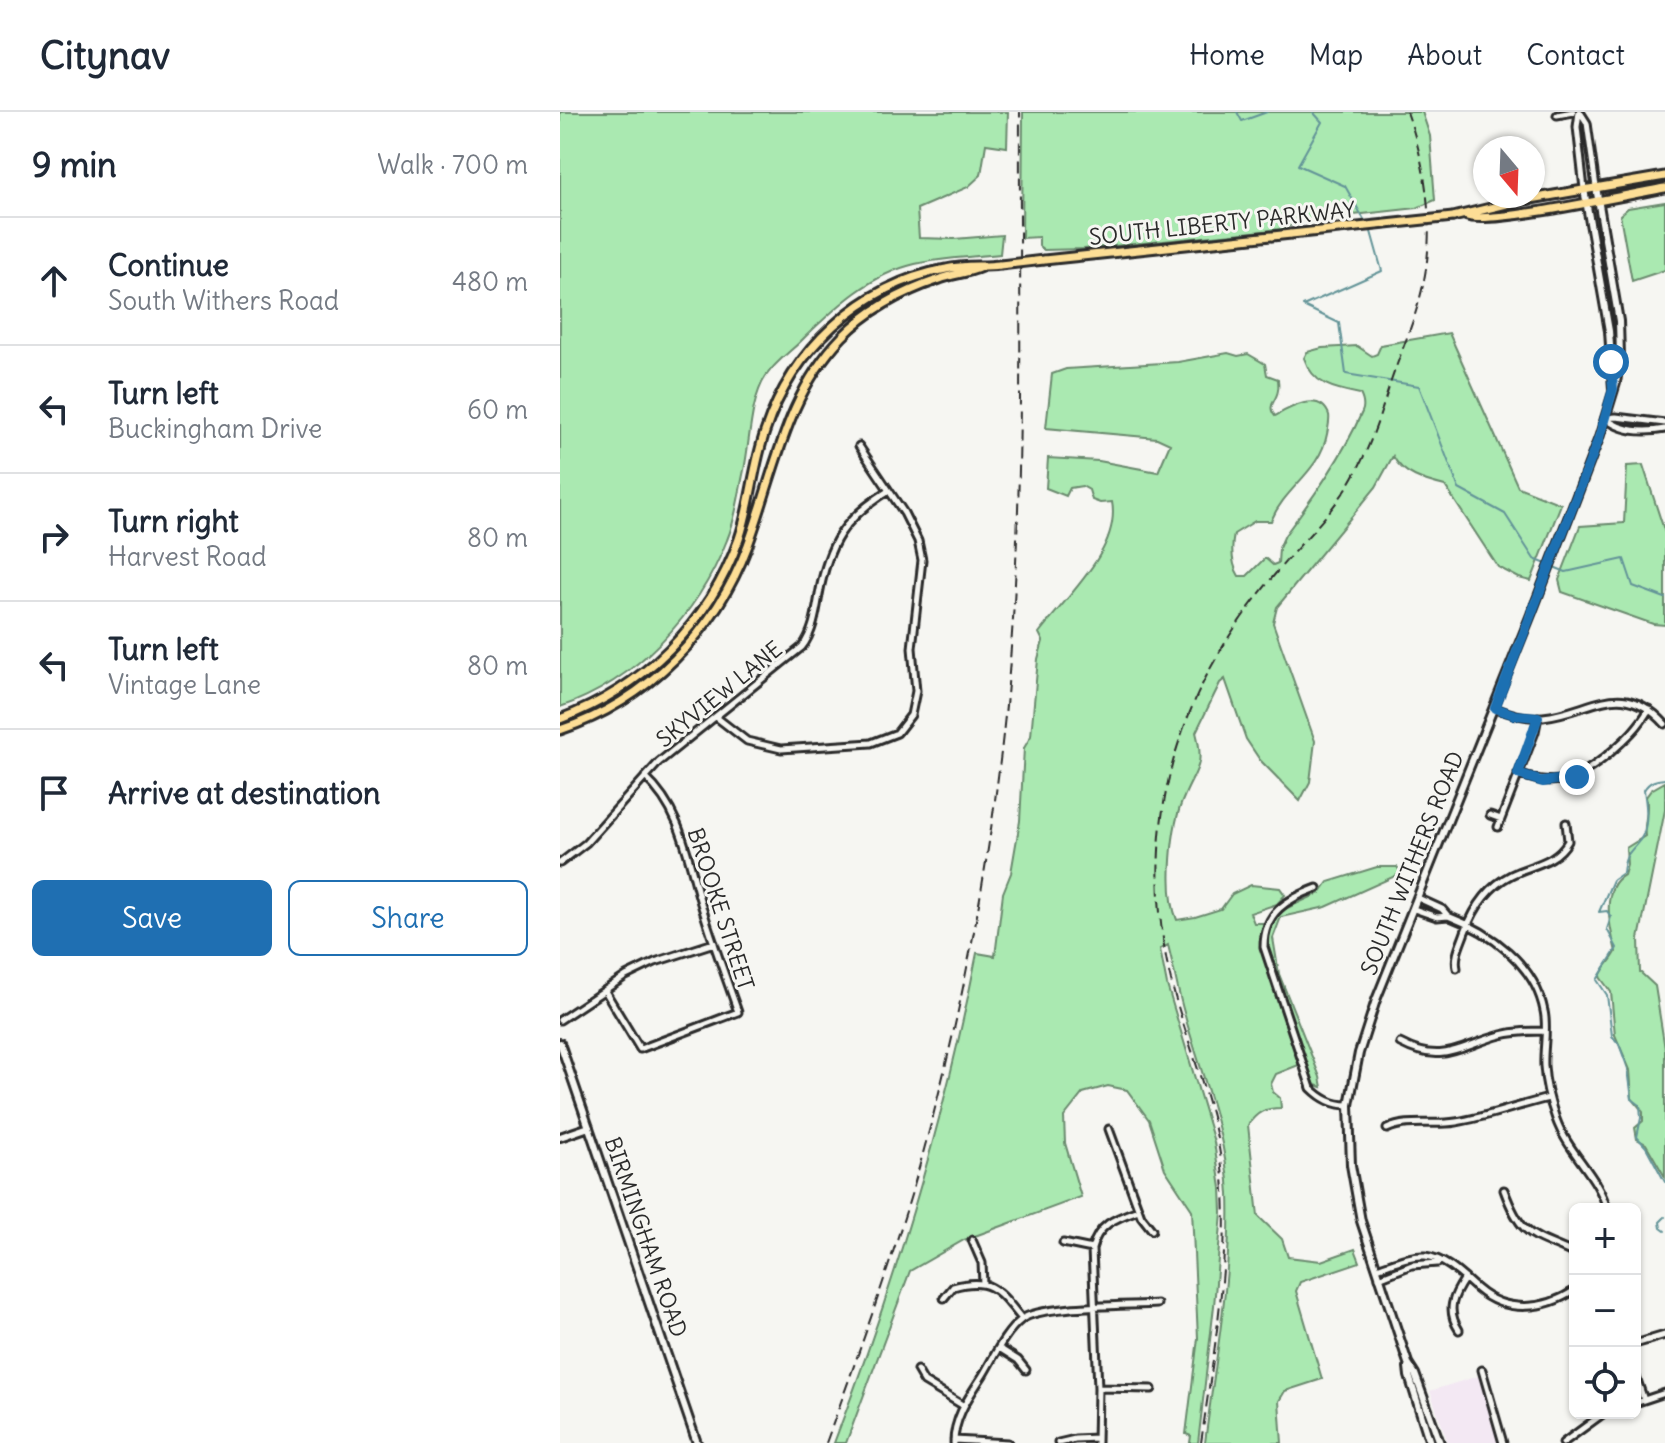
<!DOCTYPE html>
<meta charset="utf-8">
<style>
body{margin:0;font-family:Delius,sans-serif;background:#f2f2f3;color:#1f2937}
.controls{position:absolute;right:24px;bottom:24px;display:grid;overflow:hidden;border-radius:12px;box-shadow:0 2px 6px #0004}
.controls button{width:72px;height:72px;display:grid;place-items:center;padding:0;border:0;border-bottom:2px solid #e0e1e3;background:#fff;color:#1f2937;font:40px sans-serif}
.compass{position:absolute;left:913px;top:24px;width:72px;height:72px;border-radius:50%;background:#fff;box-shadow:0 2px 6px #0004;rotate:161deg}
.stop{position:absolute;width:24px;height:24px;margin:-18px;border:6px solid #1f6fb2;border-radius:50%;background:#fff}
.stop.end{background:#1f6fb2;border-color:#fff;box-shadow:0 2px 8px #0008}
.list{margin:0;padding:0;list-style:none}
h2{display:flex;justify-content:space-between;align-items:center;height:104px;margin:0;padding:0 32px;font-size:34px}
h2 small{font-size:26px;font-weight:400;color:#747a83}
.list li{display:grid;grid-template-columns:52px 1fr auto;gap:24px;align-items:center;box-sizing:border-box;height:128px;padding:0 32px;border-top:2px solid #e0e1e3}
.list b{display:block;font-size:30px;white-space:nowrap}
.list p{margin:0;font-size:26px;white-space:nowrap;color:#747a83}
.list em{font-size:26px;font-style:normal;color:#747a83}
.actions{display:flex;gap:16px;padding:24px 32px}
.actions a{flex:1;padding:18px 0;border:2px solid #1f6fb2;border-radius:12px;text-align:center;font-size:28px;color:#1f6fb2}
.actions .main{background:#1f6fb2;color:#fff}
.icon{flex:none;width:44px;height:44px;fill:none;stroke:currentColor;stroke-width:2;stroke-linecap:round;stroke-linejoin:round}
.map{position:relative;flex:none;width:1105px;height:1331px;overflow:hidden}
header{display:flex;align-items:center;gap:48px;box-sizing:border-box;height:112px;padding:0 40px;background:#fff;border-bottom:2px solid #e0e1e3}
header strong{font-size:38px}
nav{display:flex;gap:44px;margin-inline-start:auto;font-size:28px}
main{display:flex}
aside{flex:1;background:#fff}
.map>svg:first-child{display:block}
</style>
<header>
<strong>Citynav</strong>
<nav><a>Home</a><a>Map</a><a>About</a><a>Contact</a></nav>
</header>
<main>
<aside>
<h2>9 min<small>Walk · 700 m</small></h2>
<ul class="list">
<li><svg class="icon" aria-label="ahead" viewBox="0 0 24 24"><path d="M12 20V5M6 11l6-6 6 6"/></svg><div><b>Continue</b><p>South Withers Road</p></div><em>480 m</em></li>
<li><svg class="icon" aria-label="left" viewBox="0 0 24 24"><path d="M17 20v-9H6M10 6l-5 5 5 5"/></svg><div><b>Turn left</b><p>Buckingham Drive</p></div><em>60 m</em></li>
<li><svg class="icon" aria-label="right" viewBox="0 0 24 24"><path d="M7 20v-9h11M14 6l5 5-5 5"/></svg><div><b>Turn right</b><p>Harvest Road</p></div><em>80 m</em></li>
<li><svg class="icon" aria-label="left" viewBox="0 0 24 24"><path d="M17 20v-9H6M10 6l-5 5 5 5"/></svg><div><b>Turn left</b><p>Vintage Lane</p></div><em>80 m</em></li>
<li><svg class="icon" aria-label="arrive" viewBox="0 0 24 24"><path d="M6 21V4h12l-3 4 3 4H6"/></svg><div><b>Arrive at destination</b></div></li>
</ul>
<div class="actions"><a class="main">Save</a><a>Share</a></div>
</aside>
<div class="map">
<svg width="1105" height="1331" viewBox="0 0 1105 1331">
<rect width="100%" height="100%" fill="#f6f6f2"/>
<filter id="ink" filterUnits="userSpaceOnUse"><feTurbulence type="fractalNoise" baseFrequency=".0125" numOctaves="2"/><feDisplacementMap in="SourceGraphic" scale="16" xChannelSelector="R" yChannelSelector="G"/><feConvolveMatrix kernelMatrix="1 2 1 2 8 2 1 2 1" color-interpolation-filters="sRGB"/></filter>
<g filter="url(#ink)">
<!-- built -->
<path fill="#f3e8f3" d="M918,1264l18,52 2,15h-50l-18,-52z"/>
<!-- green -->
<path fill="#aae9b1" stroke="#6a8a6e" stroke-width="2" d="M0,0h448l-1,35 -21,-3 -5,31 -13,12 -51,22 2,29 35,1 48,-4 -2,19c-28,3 -58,4 -85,10 -44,10 -79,43 -110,73 -11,12 -29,24 -39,39 -16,24 -16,66 -22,94 -5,22 -8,49 -17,70 -29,75 -91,141 -167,167z
M463,0h399l8,24 5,64 -18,8 -118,13 -16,8 -199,20 -40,1 -5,-4v-9l-17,1z
M1105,90v68l-33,11 -12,-66 8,-7z
M889,221l69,154 43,17 -30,77 -12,-3 -21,-11 -53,-81c-20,-5 -43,-11 -52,-30l-17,31 -99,120 -4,16 42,118 -5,41 -10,19 -40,-41 -14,-21 -21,-60 -5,4 -24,49c9,35 0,36 -12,65 -13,28 -19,94 -7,123l18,-3 26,-8 11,-15 19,-9 29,3 5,7 -8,9 -27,9 4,10h17l14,-14 35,-16 8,-11 49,-15h20l5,6 -76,34 -45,10 -8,21 6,36 41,103 2,10 -7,-2 -9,-23 -30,12 -5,10 2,8 7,6 1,10c-16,0 -24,4 -33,17l10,91 24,23 6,18 33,4 34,-12 5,13 -60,20 -4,9 26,88 -37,12 -6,10 3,42h-77c10,-82 27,-167 24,-249 -3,-61 -28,-120 -44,-178 -7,-23 -11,-48 -17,-71l-8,4 7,36 47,157 7,46 1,24 -8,94 -16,137h-8l1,-7 -5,-2 12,-96 -6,-128 -27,-41 -16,-49 -22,-30 -19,-4 -25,7 -19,24 1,26 16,54 -117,43 -54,31 -64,172h-12c61,-159 110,-322 143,-490l18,3 8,-63 8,-20 9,-52 4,-73 7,-12 7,-77 5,-18 -4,-8c26,-35 82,-84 73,-131l-12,1 -8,-3 -3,-10 -7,-4 -12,2 -4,8 -20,-8 2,-30 51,3 59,11 12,-28 -13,-6 -111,-10 6,-54 14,-5 112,-7 50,-9 10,3 10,-2 17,10 2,11 11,4c0,3 1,7 0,11 -1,11 -12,15 -3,26 14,-8 45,-26 54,-1 1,5 -1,14 -2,19 -7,38 -42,53 -56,87h-16l-21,13c-3,15 -3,29 5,42h8l18,-18 8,7 5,-2 1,-15 6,-13c29,-39 58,-79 77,-123 3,-6 1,-12 -2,-18 -26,-5 -47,-9 -56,-36l3,-6 15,-4 35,-2 15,10 5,-2 4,-9z
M1083,353l22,68v92l-12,-1 -91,-32 -3,-12 21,-54 44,-3 3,-57z
M1105,670v28l-26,129 1,33 15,14 10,63v128l-19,-33 -9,-5 -2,-11 8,-7v-9l-11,-14 -2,-28 -15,-35 -4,-43 -11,-15c3,-10 11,-15 16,-25 -6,-23 -16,-64 8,-77l3,-10 -1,-17 19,-12c-2,-14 5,-26 1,-39l5,-7z"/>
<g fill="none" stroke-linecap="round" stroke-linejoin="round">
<!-- stream -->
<path stroke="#639498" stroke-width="2" d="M677,0l5,9 25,-9
M753,0l9,10 -24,43 47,21 21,37
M810,116l12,43 -79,35 36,17 7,51 73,12 40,103 46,25 29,45 32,13 58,-13 9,27 32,12
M1105,667c-9,1 -16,2 -21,11 2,15 6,36 -4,50 -11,14 -15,13 -17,33l-10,7 -14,32 8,-1 4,6 -4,12 10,19 -20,32 10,15 5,41 7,8 9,25 4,30 8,6 1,13 -4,19 9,10 19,35
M1105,1105l-5,5 1,6 4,3"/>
<!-- street casing -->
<g stroke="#2b2b2b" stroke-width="11">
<path id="street" d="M1019,0l-2,15 7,62
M1020,0l7,11 9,64
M997,3l16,-3
M1045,306c17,14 39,15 60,11
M1046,306l10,-1 49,6
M935,596c15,6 32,11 48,9 49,-5 78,-41 122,7
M156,605l31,24 34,8 90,-6 26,-10 14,-18 5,-24 -4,-43 10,-88 -4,-19 -14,-28 -45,-67
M958,662c41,15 62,5 93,-22 15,-13 28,-25 38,-43
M930,703l11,4
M938,715l37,-95 3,-15
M0,751l26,-20 73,-81 143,-115c11,-14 14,-34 17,-52 9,-51 24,-76 69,-104
M757,776c-30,11 -53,24 -53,59l47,141c11,11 22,17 38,17
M854,797l23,8 11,-1 -6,-7 -24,-11
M888,804c42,16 87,48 96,95 4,18 -1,37 0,55 1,18 6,36 12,53 12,34 42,56 51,90
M897,856c-3,-12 4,-24 8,-36 9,-24 22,-45 46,-57 20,-10 45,-12 57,-34l-2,-18
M45,879l35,58 98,-37c-13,-37 -27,-74 -38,-112 -13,-45 -19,-90 -55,-123
M0,908l66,-44 29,-14 59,-19
M840,931c43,23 60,3 101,-8 15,-4 29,-4 44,-4
M549,1017l32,87 11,14
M827,1017c21,-10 46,-3 69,-7 32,-5 62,-17 93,-24
M944,1078c18,49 28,44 71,64
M412,1128l10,23 1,21
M503,1131l29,6
M817,1156c15,-5 32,-13 48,-12 20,2 37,20 52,33 29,25 68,21 98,1
M819,1166l33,-13 26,-2
M384,1186l9,-11c38,-11 46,4 69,32
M899,1218c-13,-20 -6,-34 6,-52
M1075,1232l30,-9
M439,1236l19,12 8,10
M357,1258l7,12 40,24
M922,1258l21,73
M1075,1262l9,26
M538,1276l54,1
M1075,1291l30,-10
M394,1328l54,3
M394,1331c0,-26 15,-46 29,-68 11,-18 21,-42 39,-56 18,-14 108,-13 135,-15
M498,1331l17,-4 22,-1
M537,1331l1,-55 -6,-139c6,-25 24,-31 46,-39
M1003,1331l41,-30"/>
</g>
<!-- secondary casing -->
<g stroke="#2b2b2b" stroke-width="12">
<path id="secondary" d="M1024,77l25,142 4,58
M0,931l137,400
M0,1025l29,-10
M848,1255l1,9 21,67
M880,1331l-25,-69 -7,-11 -47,-142 -10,-56 -2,-60 10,-52 17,-53 156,-388 67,-174 17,-55 4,-27 -1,-35 -23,-134"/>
</g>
<!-- primary casing -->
<g stroke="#2b2b2b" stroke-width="13">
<path id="primary" d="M907,104c24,9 163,-22 198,-28
M893,105l66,-16 146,-25
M484,148l247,-26
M0,607c83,-31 149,-95 179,-180 12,-35 14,-72 26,-107 27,-82 95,-147 181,-163 19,-4 35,-2 54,-4
M0,618c88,-29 156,-99 188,-185 27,-73 38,-150 94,-208 27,-28 62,-46 98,-58 13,-5 28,-6 41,-12"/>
</g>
<!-- street -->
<use href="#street" stroke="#f6f6f2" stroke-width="5"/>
<!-- secondary -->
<use href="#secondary" stroke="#f6f6f2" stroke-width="6"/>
<!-- primary -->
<use href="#primary" stroke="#fdde96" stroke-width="7"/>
<!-- rail -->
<path stroke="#2b2b2b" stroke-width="2" stroke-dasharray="12 6" stroke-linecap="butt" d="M266,1331c31,-85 62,-171 88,-258 47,-162 79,-333 94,-501 17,-190 11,-382 12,-572
M641,1331c12,-86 31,-189 21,-275 -6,-52 -28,-108 -43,-158 -25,-80 -28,-171 -5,-252 21,-72 54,-127 102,-185 22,-27 48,-52 68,-81 23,-34 35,-73 47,-111 11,-32 27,-68 33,-101 11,-54 2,-116 -17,-168"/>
<!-- primary-bridge casing -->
<g stroke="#2b2b2b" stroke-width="13" stroke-linecap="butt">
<path id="primary-bridge" d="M731,122l162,-17
M440,153l44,-5"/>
</g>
<!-- primary-bridge -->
<use href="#primary-bridge" stroke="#fdde96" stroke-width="7"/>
</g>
</g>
<g fill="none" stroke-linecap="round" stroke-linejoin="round" filter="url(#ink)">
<!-- route -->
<path stroke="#1f6fb2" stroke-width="10" d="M1017,665l-34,5 -25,-8 20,-57 -23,-2 -20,-7 104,-270 14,-49 -2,-27"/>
</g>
<g text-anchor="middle" stroke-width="6" stroke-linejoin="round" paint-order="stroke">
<!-- street labels -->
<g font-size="22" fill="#2b2b2b" stroke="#f6f6f2">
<text transform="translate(662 111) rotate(-6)" y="8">SOUTH LIBERTY PARKWAY</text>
<text transform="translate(159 582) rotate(-39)" y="8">SKYVIEW LANE</text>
<text transform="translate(852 751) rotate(-68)" y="8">SOUTH WITHERS ROAD</text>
<text transform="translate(161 797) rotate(72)" y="8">BROOKE STREET</text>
<text transform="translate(86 1125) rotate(71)" y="8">BIRMINGHAM ROAD</text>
</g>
</g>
</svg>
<div class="controls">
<button>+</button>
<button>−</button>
<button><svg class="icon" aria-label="locate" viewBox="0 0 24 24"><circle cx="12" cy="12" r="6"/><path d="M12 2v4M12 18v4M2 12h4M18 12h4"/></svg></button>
</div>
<svg class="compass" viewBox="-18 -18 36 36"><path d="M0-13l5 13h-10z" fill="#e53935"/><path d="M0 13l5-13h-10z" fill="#747a83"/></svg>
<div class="stop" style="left:1051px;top:250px"></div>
<div class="stop end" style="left:1017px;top:665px"></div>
</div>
</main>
